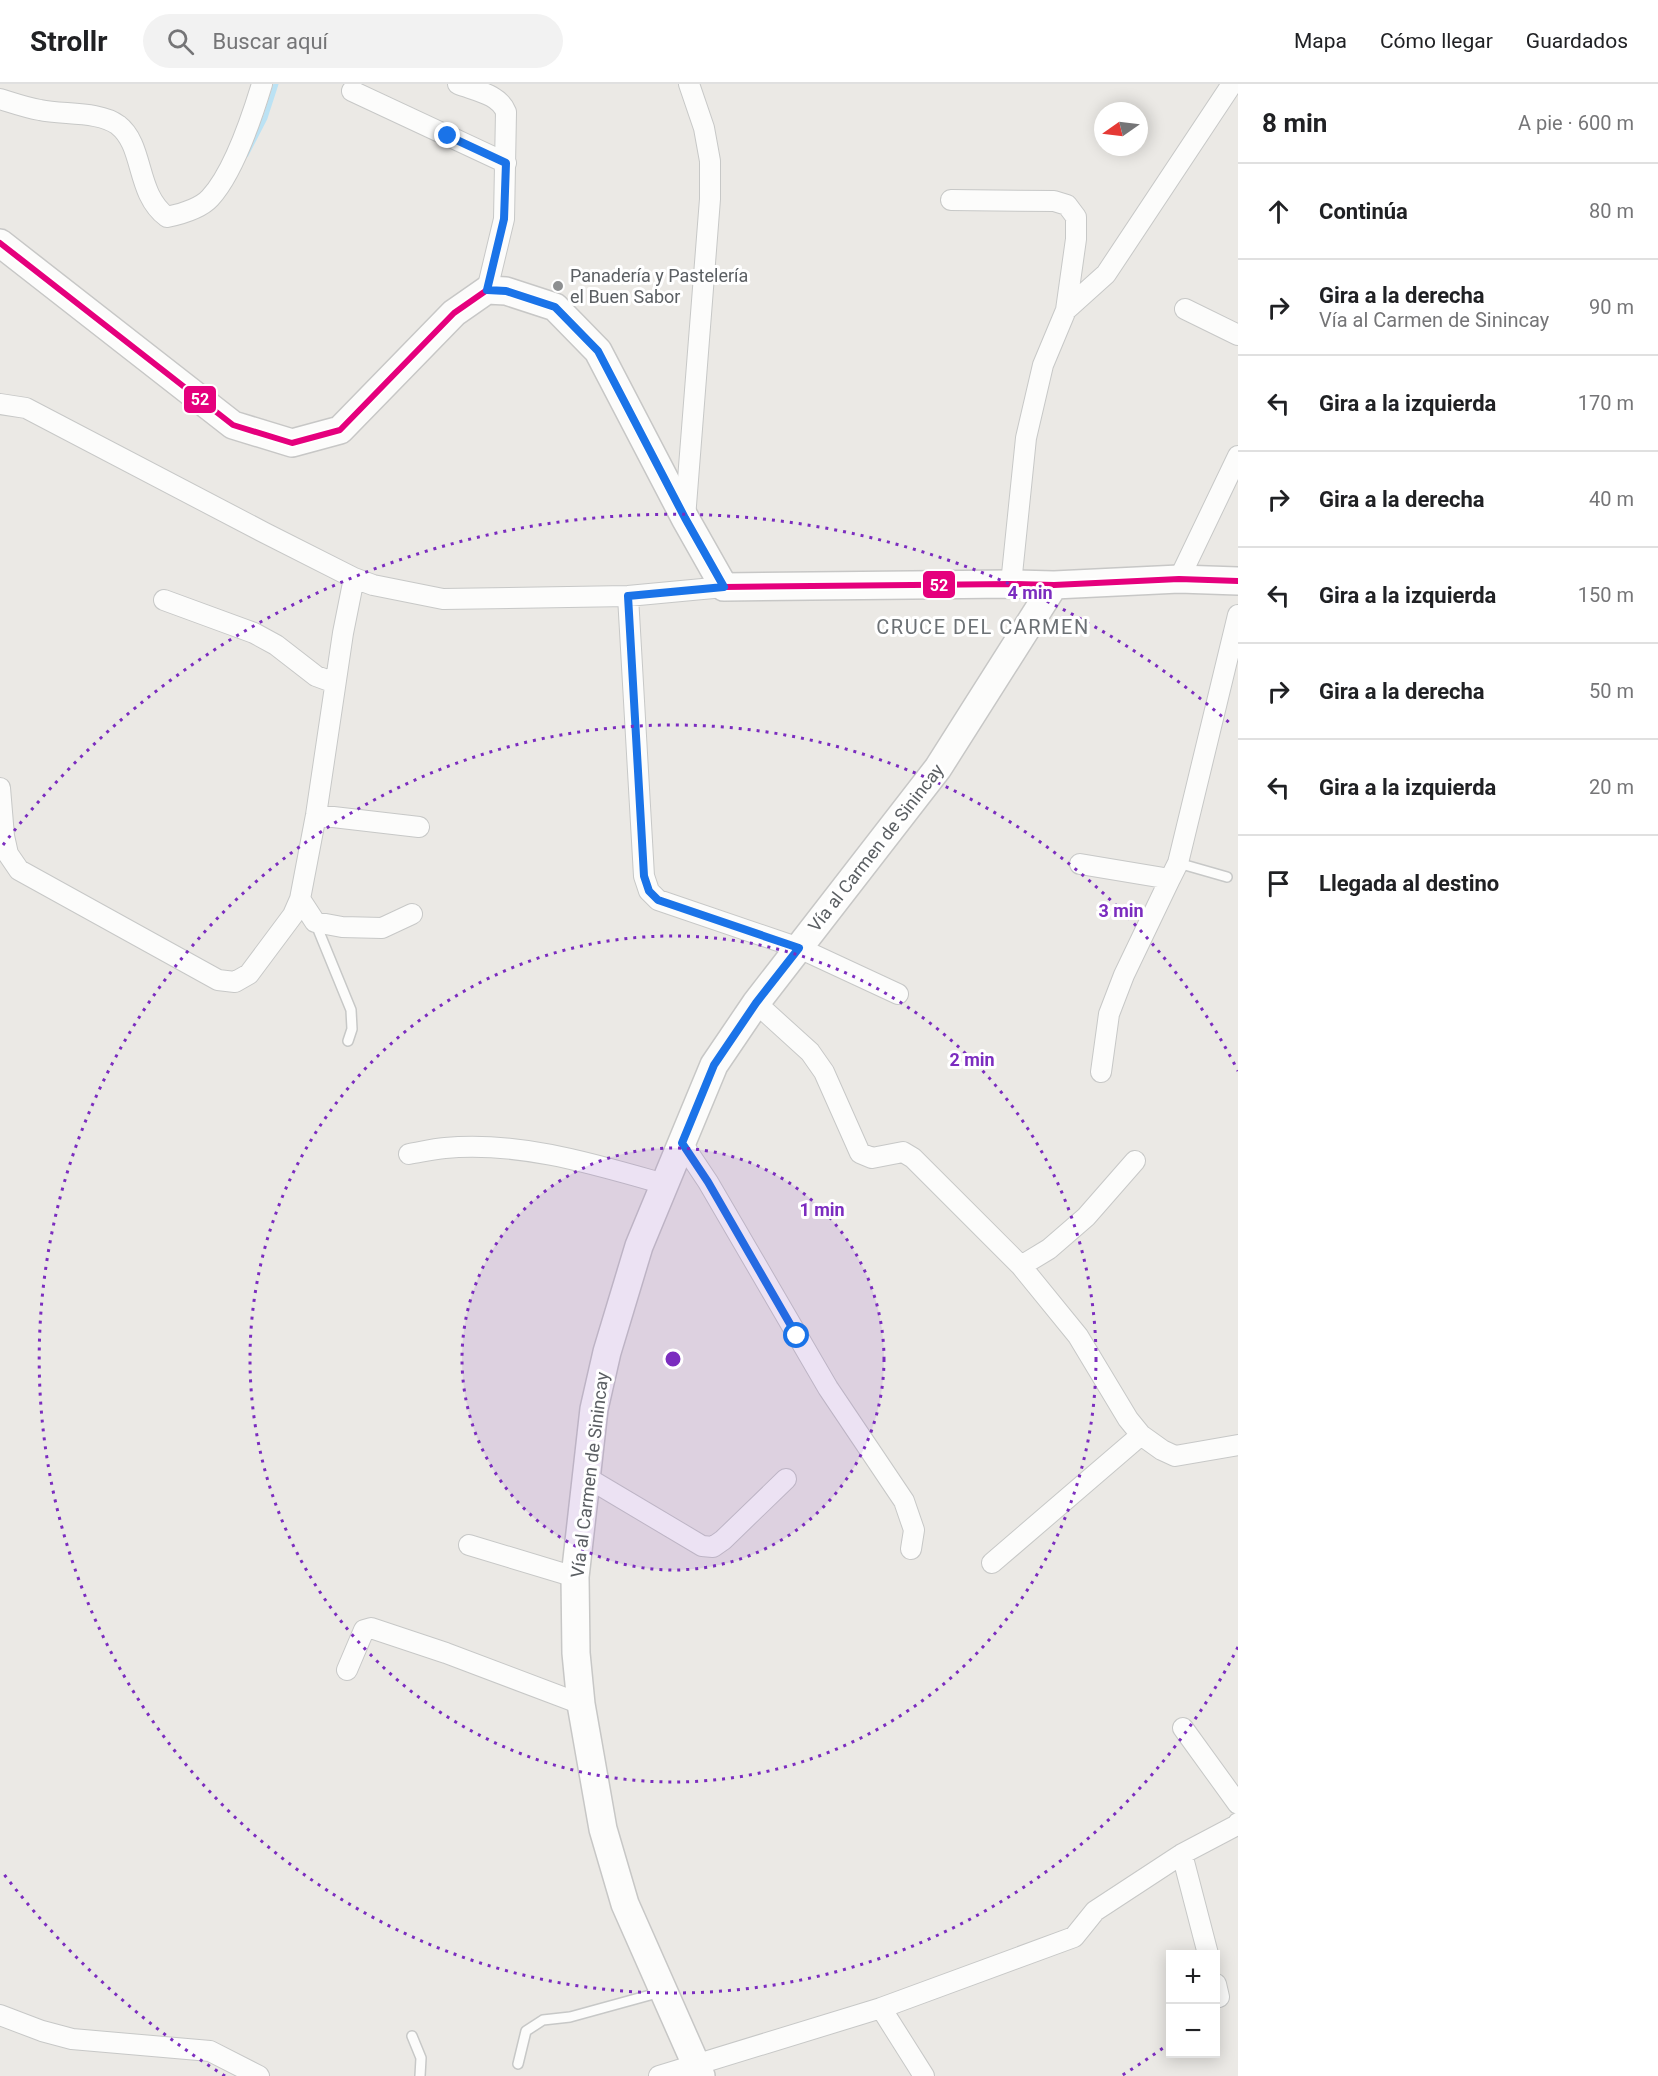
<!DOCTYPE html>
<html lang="es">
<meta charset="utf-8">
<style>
body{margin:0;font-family:Roboto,sans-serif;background:#f2f2f2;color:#202124}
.controls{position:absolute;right:18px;bottom:18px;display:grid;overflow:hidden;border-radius:0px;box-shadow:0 3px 15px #0003}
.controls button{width:54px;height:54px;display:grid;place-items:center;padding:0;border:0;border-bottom:2px solid #e0e0e0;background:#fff;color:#202124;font:30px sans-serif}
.compass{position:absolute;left:1094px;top:18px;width:54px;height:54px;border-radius:50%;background:#fff;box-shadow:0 3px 15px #0003;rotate:256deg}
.stop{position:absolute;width:18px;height:18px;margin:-14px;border:4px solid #1a73e8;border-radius:50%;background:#fff}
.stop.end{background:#1a73e8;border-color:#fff;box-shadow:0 2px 6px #0008}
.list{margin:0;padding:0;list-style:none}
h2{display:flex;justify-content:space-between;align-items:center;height:78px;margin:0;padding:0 24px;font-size:26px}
h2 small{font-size:20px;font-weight:400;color:#757577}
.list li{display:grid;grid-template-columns:39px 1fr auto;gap:18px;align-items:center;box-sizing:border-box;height:96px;padding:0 24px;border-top:2px solid #e0e0e0}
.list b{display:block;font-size:22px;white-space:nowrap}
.list p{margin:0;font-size:20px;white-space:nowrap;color:#757577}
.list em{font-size:20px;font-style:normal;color:#757577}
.icon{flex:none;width:33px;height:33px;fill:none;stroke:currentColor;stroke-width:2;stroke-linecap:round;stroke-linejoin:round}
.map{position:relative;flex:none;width:1238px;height:1992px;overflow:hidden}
header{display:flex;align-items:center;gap:36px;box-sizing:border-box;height:84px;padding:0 30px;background:#fff;border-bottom:2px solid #e0e0e0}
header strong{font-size:28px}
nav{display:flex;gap:33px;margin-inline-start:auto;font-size:21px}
.search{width:420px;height:54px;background:#f2f2f2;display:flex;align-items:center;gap:15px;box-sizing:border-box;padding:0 21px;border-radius:33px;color:#757577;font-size:22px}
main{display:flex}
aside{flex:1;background:#fff}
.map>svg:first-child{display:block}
</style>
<header>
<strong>Strollr</strong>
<div class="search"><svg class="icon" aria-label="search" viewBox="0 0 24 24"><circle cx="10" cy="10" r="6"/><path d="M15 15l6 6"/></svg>Buscar aquí</div>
<nav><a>Mapa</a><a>Cómo llegar</a><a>Guardados</a></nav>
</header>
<main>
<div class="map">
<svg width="1238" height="1992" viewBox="0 0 1238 1992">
<rect width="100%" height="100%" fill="#ebe9e5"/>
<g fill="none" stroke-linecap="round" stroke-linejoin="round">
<!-- stream -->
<path stroke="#bbe2f4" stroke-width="5" d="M246,71l19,-37 11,-34"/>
<!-- lane casing -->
<g stroke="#c7c8c7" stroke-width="12">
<path id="lane" d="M1178,779l49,14
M315,838l36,88 1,19 -4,12
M412,1952l9,22 -1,18
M518,1980l8,-33 17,-11 27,-3 91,-25"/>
</g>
<!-- street casing -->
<g stroke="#c7c8c7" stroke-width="22">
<path id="street" d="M458,0c18,7 41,10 48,28l-2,107 -17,71
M352,7l154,72
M0,15c13,4 27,9 40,11 23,5 59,1 78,15 27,21 17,68 49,92 14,-3 33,-8 43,-19 23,-25 42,-81 52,-114
M951,116l103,1 13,4 9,12v22l-10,71
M1185,225l53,26
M0,320l26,4 239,125 89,45 19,7 70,14 185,-3 96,-9
M685,434l25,-319v-38l-6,-33 -15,-44
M1179,495l59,-123
M1011,500l15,-146 17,-73 23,-55 40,-36 126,-190
M628,512l16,280 5,15 9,9 141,48 99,46
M164,516l90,33 22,12 40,31 19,7
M0,704l4,48 4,18 11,16 199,110 17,2 14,-8 44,-59 7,-16 16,-84 27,-182 11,-55
M316,731l103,12
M1080,780l90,15 8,-16 60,-248
M300,815l15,23 27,5 40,1 30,-14
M756,919l54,49 14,20 36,81 12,5 31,-6 10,6 108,108 57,70 50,83 13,16 21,15 13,6 63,-11
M1101,988l8,-58 15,-39 46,-96
M682,1059l26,39 120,206 76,113 10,29 -3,19
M409,1070c12,-2 24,-5 36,-6 74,-7 149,16 219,36
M1021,1182l28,-17 37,-32 49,-56
M586,1393l116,69 11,1 10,-7 63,-61
M469,1461l106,32
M992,1479l149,-128
M347,1586l17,-40 7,-2 75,25 135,51
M1183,1644l55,76
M1182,1770l26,100
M1216,1900l3,13
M881,1924l193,-71 21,-26 87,-57 55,-29 1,-2
M0,1931l42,16 30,8 138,12 49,25
M659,1992l222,-68 43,68"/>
</g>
<!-- secondary casing -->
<g stroke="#c7c7c6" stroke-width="30">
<path id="secondary" d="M0,159l233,182 59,18 48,-13 114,-117 33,-23 19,1 49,16 43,44 87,167 39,69 287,-3 43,1 125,-6 59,2
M701,1992l-76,-172 -22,-75 -22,-125 -5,-51 -1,-76 19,-168 13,-57 32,-106 75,-181 42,-62 182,-235 116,-183"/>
</g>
<!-- lane -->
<use href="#lane" stroke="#fcfcfb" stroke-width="9"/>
<!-- street -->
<use href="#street" stroke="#fcfcfb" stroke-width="20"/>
<!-- secondary -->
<use href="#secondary" stroke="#fcfcfb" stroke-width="27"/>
<!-- bus-1 casing -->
<g stroke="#fff" stroke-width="10">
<path id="bus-1" d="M0,159l233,182 59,18 48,-13 114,-117 33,-23 19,1 49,16 43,44 87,167 39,69 287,-3 43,1 125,-6 59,2"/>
</g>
<!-- bus-1 -->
<use href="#bus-1" stroke="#e5007d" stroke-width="6"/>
</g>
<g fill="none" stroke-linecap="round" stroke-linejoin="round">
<!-- route -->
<path stroke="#1a73e8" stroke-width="8" d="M448,52l58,27 -2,56 -17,71 19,1 49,16 43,44 87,167 39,69 -96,9 16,280 5,15 9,9 141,48 -43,55 -42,62 -32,78 26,39 89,154"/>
</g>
<!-- distance rings -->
<circle cx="673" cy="1275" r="211" fill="#7b2cbf" fill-opacity=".12"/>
<g fill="none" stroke="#7b2cbf" stroke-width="3" stroke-dasharray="3 6">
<circle cx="673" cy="1275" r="211"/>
<circle cx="673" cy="1275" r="423"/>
<path d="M1238 1563A634 634 0 1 1 1238 987"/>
<path d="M1170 1959A845 845 0 0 1 1121 1992M225 1992A845 845 0 0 1 3 1789M3 761A845 845 0 0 1 1233 642"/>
</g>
<!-- markers -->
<circle fill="#8d8f90" stroke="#fff" stroke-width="2" cx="558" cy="202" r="6"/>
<g text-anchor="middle" stroke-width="6" stroke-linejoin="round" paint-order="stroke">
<!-- poi labels -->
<g font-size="18" fill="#5b5f63" stroke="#fff" text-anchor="start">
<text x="570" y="198">Panadería y Pastelería<tspan x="570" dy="21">el Buen Sabor</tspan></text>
</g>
<!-- street labels -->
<g font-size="18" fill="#5b5f63" stroke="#fff">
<text transform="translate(876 764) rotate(-52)" y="6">Vía al Carmen de Sinincay</text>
<text transform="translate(590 1391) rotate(-83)" y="6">Vía al Carmen de Sinincay</text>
</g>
<!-- neighbourhood labels -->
<g font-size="20" letter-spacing="1.5" fill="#6c7175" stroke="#fff">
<text x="983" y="550">CRUCE DEL CARMEN</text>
</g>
</g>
<circle cx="673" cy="1275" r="9" fill="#7b2cbf" stroke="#fff" stroke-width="3"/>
<g font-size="18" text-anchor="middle" font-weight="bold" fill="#7b2cbf" stroke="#fff" stroke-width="6" stroke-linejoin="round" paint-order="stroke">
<text x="1030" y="515">4 min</text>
<text x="1121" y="833">3 min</text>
<text x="972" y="982">2 min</text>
<text x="822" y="1132">1 min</text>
</g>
<g stroke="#fff" stroke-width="2">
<rect x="183" y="301" width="34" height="29" rx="6" fill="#e5007d"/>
<rect x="922" y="486" width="34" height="29" rx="6" fill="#e5007d"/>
</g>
<g font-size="16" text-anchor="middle" font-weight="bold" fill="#fff">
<text x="200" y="321">52</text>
<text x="939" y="507">52</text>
</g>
</svg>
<div class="controls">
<button>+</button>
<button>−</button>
</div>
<svg class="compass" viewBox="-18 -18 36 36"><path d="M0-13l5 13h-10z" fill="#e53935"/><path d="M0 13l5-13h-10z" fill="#757577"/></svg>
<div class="stop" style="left:797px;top:1252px"></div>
<div class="stop end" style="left:448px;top:52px"></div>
</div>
<aside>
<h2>8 min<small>A pie · 600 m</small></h2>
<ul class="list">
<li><svg class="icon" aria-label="ahead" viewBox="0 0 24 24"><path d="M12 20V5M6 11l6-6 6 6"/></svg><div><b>Continúa</b></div><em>80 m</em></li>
<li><svg class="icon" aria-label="right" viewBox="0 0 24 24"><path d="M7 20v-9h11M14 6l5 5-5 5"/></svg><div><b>Gira a la derecha</b><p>Vía al Carmen de Sinincay</p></div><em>90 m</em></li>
<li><svg class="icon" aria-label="left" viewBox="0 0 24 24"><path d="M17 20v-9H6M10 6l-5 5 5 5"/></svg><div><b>Gira a la izquierda</b></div><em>170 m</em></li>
<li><svg class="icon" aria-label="right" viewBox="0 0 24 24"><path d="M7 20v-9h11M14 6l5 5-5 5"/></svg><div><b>Gira a la derecha</b></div><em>40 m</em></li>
<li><svg class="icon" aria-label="left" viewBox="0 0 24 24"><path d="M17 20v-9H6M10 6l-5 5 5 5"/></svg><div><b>Gira a la izquierda</b></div><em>150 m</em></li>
<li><svg class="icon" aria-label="right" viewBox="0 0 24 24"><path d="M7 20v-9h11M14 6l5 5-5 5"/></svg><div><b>Gira a la derecha</b></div><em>50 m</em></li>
<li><svg class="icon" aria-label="left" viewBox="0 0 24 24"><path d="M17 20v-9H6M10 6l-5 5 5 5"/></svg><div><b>Gira a la izquierda</b></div><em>20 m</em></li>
<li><svg class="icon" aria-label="arrive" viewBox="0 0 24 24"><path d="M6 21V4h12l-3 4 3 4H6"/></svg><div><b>Llegada al destino</b></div></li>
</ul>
</aside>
</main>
